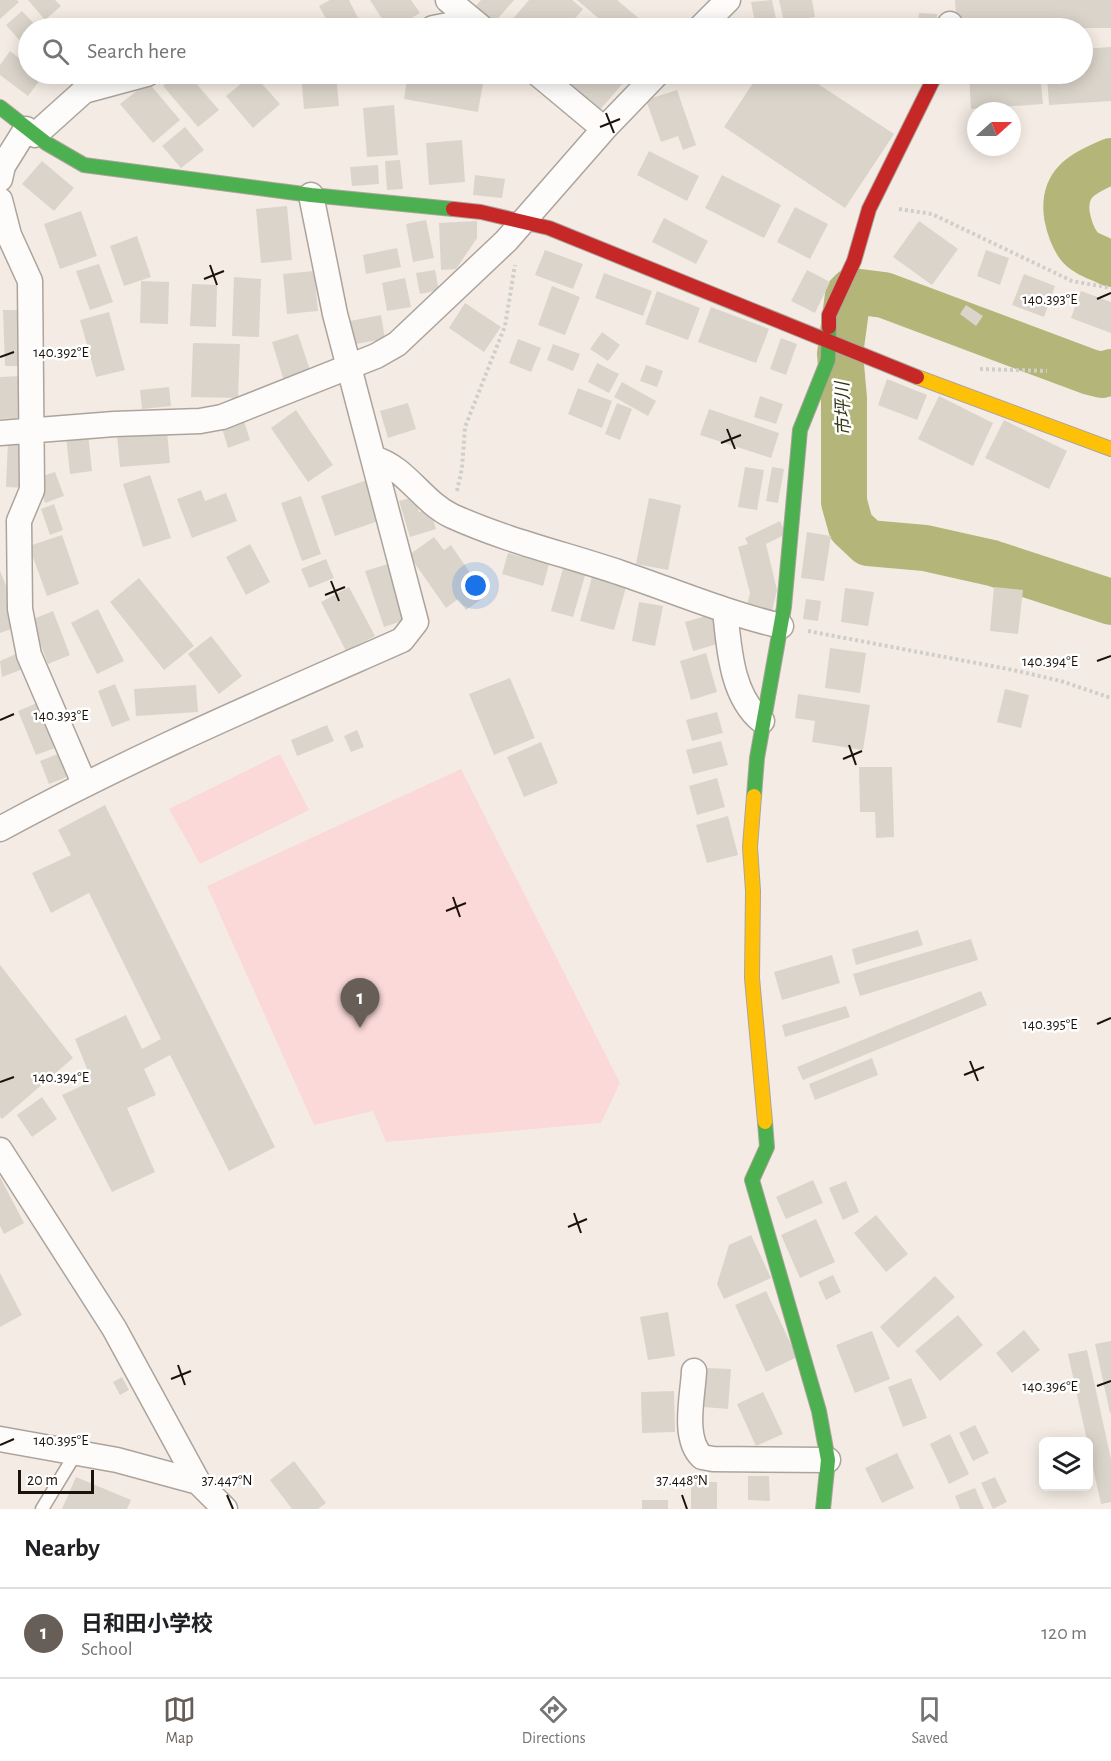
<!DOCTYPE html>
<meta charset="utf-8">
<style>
body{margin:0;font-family:"Alegreya Sans","Noto Sans JP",sans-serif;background:#f2f2f2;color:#202124}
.controls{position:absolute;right:18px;bottom:18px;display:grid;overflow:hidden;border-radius:9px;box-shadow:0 3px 15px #0003}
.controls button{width:54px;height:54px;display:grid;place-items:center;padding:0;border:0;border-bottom:2px solid #e0e0e0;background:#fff;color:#202124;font:30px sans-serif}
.compass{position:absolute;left:967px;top:102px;width:54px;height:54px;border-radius:50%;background:#fff;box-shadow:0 3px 15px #0003;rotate:69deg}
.scale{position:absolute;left:18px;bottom:15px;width:76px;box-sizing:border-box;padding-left:6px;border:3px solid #1b120b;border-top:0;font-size:16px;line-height:21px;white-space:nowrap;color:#1b120b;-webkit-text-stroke:4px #fff;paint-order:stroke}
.you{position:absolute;left:476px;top:586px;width:21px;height:21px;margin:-15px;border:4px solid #fff;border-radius:50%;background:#1a73e8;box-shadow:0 0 0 9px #1a73e833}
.badge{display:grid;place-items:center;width:39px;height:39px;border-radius:50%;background:#675e57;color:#fff;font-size:20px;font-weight:700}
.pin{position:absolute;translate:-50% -50px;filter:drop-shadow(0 2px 3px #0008)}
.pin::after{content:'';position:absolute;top:32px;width:21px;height:18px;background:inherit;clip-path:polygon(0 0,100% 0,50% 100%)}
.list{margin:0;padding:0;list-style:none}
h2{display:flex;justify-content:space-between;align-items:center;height:78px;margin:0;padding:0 24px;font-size:26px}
h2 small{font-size:20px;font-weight:400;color:#757577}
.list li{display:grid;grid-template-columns:39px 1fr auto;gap:18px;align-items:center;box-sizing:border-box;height:90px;padding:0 24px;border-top:2px solid #e0e0e0}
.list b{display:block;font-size:22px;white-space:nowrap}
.list p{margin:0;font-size:20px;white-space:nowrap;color:#757577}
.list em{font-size:20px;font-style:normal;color:#757577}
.icon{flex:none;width:33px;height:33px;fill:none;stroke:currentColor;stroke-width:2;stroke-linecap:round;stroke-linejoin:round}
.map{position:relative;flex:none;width:1111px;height:1509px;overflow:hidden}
.search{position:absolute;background:#fff;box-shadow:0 3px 15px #0003;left:18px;right:18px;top:18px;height:66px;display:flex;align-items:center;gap:15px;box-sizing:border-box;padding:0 21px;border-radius:33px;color:#757577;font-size:22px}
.sheet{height:168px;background:#fff}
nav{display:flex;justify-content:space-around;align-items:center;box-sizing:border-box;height:84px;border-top:2px solid #e0e0e0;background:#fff;font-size:16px;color:#757577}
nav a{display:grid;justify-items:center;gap:3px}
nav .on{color:#675e57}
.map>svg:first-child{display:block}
</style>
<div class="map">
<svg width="1111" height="1509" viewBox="0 0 1111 1509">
<rect width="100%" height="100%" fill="#f4ece4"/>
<!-- green -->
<path fill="#fad9d8" d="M280,754l29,56 -109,54 -31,-55z
M461,769l159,314 -19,40 -215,19 -13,-31 -59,14 -107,-239z"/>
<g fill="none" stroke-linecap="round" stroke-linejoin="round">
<!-- river -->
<path stroke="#b4b679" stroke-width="46" d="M1111,161c-27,12 -49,21 -44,55 2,10 6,22 12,30 6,8 23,13 32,18
M1111,372l-9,3 -12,-3 -206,-77 -32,-4 -4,4 -8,59 4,44v104l7,25 17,16 57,5 67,15 119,39"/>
</g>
<!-- building -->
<path fill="#dad4ca" d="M0,0h17l2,2 -19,17z
M28,0h27l6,6 -16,14z
M330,0h19l14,28h-32l-12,-22z
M370,0h41l9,13 -25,15h-7z
M481,0h33l-20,23 -19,-16z
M529,0h43l11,9 -16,19h-62z
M577,0h40l25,21 -6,7h-26z
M772,0l6,28h-22l-5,-26z
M779,0h33l3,17 -31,5z
M955,0h156v28h-154z
M22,11l16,17h-10v22l-22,-25z
M919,13l18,1 -1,14h-79l1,-10 60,4z
M844,20v8h-37v-5z
M1111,47v54l-62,4 -2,-31h35v-25z
M10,51l18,14v9l15,2 -15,20 -28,-21v-10z
M177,74h11l31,36 -21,17 -35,-41z
M253,74l27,30 -27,24 -27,-32z
M301,74h35l3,32 -35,3z
M408,74h26l49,9 -5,29 -74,-13z
M556,74h75l-32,37z
M759,74h44l91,60 -49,74 -121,-81z
M969,74h71l3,30 -72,5z
M148,82l32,38 -27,23 -33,-39z
M677,90l19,55 -13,5 -5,-14 -17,6 -15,-42z
M394,105l4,50 -31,2 -4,-49z
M185,127l19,23 -23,18 -19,-22z
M462,140l3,42 -36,3 -3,-42z
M649,151l50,25 -12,25 -50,-26z
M400,160l3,29 -16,1 -2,-29z
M42,161l32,27 -20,23 -32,-27z
M378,165l1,19 -27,2 -2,-19z
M475,175l30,4 -3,19 -29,-3z
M722,175l59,30 -17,33 -59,-30z
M287,206l5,54 -31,3 -5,-54z
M795,207l33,17 -18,35 -33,-17z
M81,211l16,45 -37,13 -16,-45z
M664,218l44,23 -12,23 -44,-22z
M426,220l8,38 -21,4 -7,-38z
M477,221v17l-21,31 -15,1 -2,-47z
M919,221l39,28 -26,36 -39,-28z
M137,236l14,41 -27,9 -14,-40z
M397,248l4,19 -35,7 -3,-19z
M545,250l38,14 -10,25 -38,-14z
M986,250l23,8 -9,27 -23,-9z
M99,264l14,38 -23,8 -14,-39z
M435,270l4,20 -19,4 -4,-21z
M807,270l23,12 -15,31 -24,-12z
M314,271l4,40 -31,3 -4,-40z
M604,273l48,18 -9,25 -48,-18z
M1024,274l31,12 -11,31 -32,-12z
M234,277l27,2 -2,58 -27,-1z
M405,278l6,29 -24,4 -5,-28z
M141,281l28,1 -1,42 -28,-1z
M192,284l25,1 -1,42 -26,-1z
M552,286l28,11 -15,38 -27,-10z
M657,291l43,17 -12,32 -43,-16z
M1081,291l30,11v31l-40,-15z
M465,303l36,24 -17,25 -35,-24z
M966,305l17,11 -7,10 -16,-12z
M711,307l58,22 -13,34 -58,-21z
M3,310h20l2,56h-20z
M109,312l16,58 -29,7 -16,-57z
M381,315l4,24 -30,5 -5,-23z
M602,332l18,13 -12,16 -18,-12z
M298,334l13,39 -27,8 -12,-39z
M781,338l16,6 -11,31 -16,-6z
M518,339l23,9 -10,24 -22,-9z
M193,343l47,1 -2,54 -47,-1z
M553,344l27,10 -7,17 -26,-11z
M597,363l22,11 -10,19 -21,-11z
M646,365l17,6 -6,16 -17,-6z
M23,376l2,42 -25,1v-42z
M887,379l40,16 -10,25 -39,-15z
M622,382l34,19 -8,15 -34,-19z
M169,387l2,19 -29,3 -2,-19z
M578,388l34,13 -10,27 -34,-14z
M760,396l23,8 -7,20 -22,-7z
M939,396l54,27 -20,43 -55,-27z
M408,403l8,26 -28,9 -8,-27z
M617,403l15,6 -12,31 -15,-6z
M709,409l70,24 -8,25 -71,-23z
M296,410l37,55 -25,17 -37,-54z
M243,418l7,22 -22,8 -7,-23z
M1004,420l63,31 -18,38 -64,-31z
M167,431l3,32 -50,4 -3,-33z
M88,434l4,37 -22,3 -4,-38z
M8,440h22l-1,48 -23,-1z
M745,467l19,3 -7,40 -19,-3z
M772,467l12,2 -6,34 -12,-2z
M55,472l9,24 -19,7 -8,-25z
M150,475l21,63 -28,9 -20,-63z
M370,479l14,40 -49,17 -14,-40z
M201,490l4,11 21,-8 11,28 -45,17 -15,-39z
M301,496l20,58 -19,7 -21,-58z
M415,497l4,15 11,-3 6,20 -26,8 -11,-36z
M649,498l32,7 -13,65 -32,-6z
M54,504l9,26 -13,5 -9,-26z
M780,521l6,13 -20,10 11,46 -6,25 -25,-6 4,-16 -12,-46 10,-3 -3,-6z
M807,532l24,4 -7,45 -23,-3z
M62,535l17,49 -32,12 -18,-50z
M434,537l10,13 7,-5 35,51 -20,14 -8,-11 -12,9 -37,-53z
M250,544l20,38 -24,13 -20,-38z
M508,553l41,11 -6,22 -41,-12z
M326,559l8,19 -25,10 -8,-19z
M388,564l20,55 -24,8 -19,-56z
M564,565l22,7 -13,45 -22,-6z
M0,571l22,54 -22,8z
M592,577l34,10 -12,43 -34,-9z
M139,578l55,68 -30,24 -54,-68z
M349,587l26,49 -29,15 -25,-49z
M994,587l29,3 -5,44 -28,-3z
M845,588l29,4 -6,34 -27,-4z
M806,599l15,2 -3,20 -15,-2z
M639,602l24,4 -8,40 -23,-5z
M98,609l26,52 -27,13 -26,-51z
M53,611l17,44 -22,9 -17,-44z
M713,614l8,29 -28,8 -8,-29z
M211,636l31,40 -23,18 -31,-40z
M830,648l36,5 -6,40 -35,-5z
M706,653l11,39 -26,8 -11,-39z
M16,654l7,15 -21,8 -2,-16z
M510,678l25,60 -41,17 -25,-61z
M115,684l15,36 -18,7 -14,-36z
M196,685l2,27 -62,4 -2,-27z
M1005,689l24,6 -8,33 -24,-6z
M798,694l72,11 -7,45 -51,-8 3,-21 -20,-3z
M37,703l18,45 -19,7 -18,-44z
M717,712l6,21 -31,8 -6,-21z
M327,725l7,16 -37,15 -6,-16z
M357,730l7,17 -13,5 -7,-16z
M721,741l7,24 -35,9 -7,-24z
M541,742l17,41 -34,14 -17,-40z
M58,754l9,23 -18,7 -9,-23z
M859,767h33l2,70 -18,1 -1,-26h-15z
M717,778l8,29 -28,8 -8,-29z
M105,805l170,342 -46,24 -59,-116 -26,14 12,26 -29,13 28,64 -43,20 -50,-97 30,-14 -17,-42 51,-24 16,34 19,-10 -72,-146 -38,20 -19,-40 39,-18 -13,-25z
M728,816l10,39 -31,8 -11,-38z
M918,930l5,15 -67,20 -4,-16z
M971,939l7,21 -118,36 -7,-22z
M832,955l8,28 -58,17 -8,-28z
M0,965l73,93 -71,61 -2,-2z
M981,991l6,14 -184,75 -6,-13z
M846,1006l4,11 -65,20 -3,-12z
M872,1058l6,17 -63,25 -6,-16z
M42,1097l15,22 -25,18 -15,-22z
M0,1177l24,46 -20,11 -4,-8z
M813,1180l10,23 -37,16 -10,-22z
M846,1181l13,31 -16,8 -14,-32z
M876,1215l32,39 -22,18 -32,-39z
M816,1219l19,43 -35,16 -19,-43z
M751,1235l20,43 -47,21 -7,-15 12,-39z
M0,1273l22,42 -22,12z
M833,1275l8,17 -15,8 -8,-18z
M935,1276l20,21 -57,51 -18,-21z
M766,1291l31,66 -31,15 -31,-67z
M668,1312l7,44 -27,4 -8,-43z
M958,1315l25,30 -43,36 -25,-30z
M1024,1330l16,20 -28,23 -16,-20z
M872,1331l18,48 -35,14 -19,-48z
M1111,1341v72h-1l-15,-69z
M1087,1350l24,109v43l-10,2 -33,-150z
M706,1368l25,1 -3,40 -24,-2z
M122,1377l7,13 -9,5 -7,-13z
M911,1378l16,40 -24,9 -15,-40z
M674,1391l1,41 -33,1 -1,-41z
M763,1392l20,42 -27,12 -19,-42z
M975,1425l14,28 -16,8 -14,-28z
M950,1434l19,40 -20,10 -19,-40z
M897,1453l17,35 -32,15 -17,-35z
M294,1461l32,42 -8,6h-26l-22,-29z
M748,1476h21l1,25 -22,-1z
M76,1477l55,23 -4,9h-65z
M995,1477l12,25 -14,7 -12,-26z
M691,1482h26v27h-26z
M975,1488l9,21h-24l-5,-13z
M642,1500h26v9h-26z"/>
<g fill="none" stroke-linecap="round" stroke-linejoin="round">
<!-- lane casing -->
<g stroke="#aca49c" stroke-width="15">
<path id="lane" d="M42,1509l34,-56"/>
</g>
<!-- street casing -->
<g stroke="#aca49c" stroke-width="27">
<path id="street" d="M448,0l34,28
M950,24v4
M433,28l21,-4 11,-8
M700,28l28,-28
M538,74l66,55
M35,135l49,-44 63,-17
M0,179l3,-13 23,-37
M0,200l9,35 21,46 2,209 -13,31 1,88 9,46 55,128
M0,433l114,-9 86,-3 22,-4 154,-61 21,-12 109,-103 98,-112 53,-55
M373,458c33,9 49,44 79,58 55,25 113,38 169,57 53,18 105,40 160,53
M725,610c4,37 6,86 37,111
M0,829c130,-71 266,-129 402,-189l14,-18 -81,-308 -24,-119
M0,1150l114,178 84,154 27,27
M694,1371c-1,25 -12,67 8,86l11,2 115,1
M0,1439l117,21 81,22"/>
</g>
<!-- fast casing -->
<g stroke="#aca49c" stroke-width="16">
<path id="fast" d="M0,107l46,36 38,22 227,30 142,14
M754,796l3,-38 27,-151 16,-177 28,-70 1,-33
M765,1122l2,25 -15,33 67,231 9,49 -5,49"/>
</g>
<!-- slow casing -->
<g stroke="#aca49c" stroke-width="16">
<path id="slow" d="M917,377l194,72
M754,796l-4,51 3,44 -1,87 13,144"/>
</g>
<!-- jam casing -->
<g stroke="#aca49c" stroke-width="16">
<path id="jam" d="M453,209l28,3 68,16 368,149
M829,327v-12l25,-54 15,-52 67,-135"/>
</g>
<!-- path -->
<path stroke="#d0cecb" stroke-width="4" stroke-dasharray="3 3" stroke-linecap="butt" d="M899,209l33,5 140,67 39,7
M980,369l67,2
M457,491l5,-23 3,-41 40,-101 10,-61
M808,631l205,39 48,11 50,17"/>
<!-- lane -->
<use href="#lane" stroke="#fdfcfb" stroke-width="12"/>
<!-- street -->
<use href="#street" stroke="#fdfcfb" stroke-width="24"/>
<!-- fast -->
<use href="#fast" stroke="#4caf50" stroke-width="14"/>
<!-- slow -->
<use href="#slow" stroke="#ffc107" stroke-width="14"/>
<!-- jam -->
<use href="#jam" stroke="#c62828" stroke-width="14"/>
</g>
<!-- ticks -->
<path fill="none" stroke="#1b120b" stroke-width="2" d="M606,113l8,20M600,127l20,-8M210,265l7,20M204,279l20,-8M1097,299l14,-6M0,357l14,-5M727,429l8,20M721,443l20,-8M331,581l8,20M325,595l20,-8M1097,661l14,-5M0,720l14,-6M849,745l7,20M843,759l19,-8M453,897l7,20M446,911l20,-8M1097,1024l14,-6M970,1061l8,20M964,1075l20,-8M0,1082l14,-5M574,1213l7,20M568,1227l19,-8M178,1365l7,20M171,1379l20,-8M1097,1386l14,-5M0,1445l14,-6M227,1495l6,14M682,1495l5,14"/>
<g text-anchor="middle" stroke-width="5" stroke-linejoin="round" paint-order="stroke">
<!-- water labels -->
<g font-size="18" font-style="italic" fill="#323510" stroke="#fff">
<text transform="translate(843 409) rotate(-92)" y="6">市坪川</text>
</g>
</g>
<g font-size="15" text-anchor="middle" fill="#1b120b" stroke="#fff" stroke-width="5" stroke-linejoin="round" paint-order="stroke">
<text x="1050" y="304">140.393°E</text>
<text x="61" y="357">140.392°E</text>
<text x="1050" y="666">140.394°E</text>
<text x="61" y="720">140.393°E</text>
<text x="1050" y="1029">140.395°E</text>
<text x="61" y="1082">140.394°E</text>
<text x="1050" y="1391">140.396°E</text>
<text x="61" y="1445">140.395°E</text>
<text x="227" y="1485">37.447°N</text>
<text x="682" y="1485">37.448°N</text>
</g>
</svg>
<div class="controls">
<button><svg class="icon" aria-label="layers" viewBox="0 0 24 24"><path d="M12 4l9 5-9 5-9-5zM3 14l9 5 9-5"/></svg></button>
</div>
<svg class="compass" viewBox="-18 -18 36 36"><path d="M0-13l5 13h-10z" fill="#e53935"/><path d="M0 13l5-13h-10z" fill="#757577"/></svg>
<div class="scale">20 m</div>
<div class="you"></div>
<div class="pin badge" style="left:360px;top:1028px">1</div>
<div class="search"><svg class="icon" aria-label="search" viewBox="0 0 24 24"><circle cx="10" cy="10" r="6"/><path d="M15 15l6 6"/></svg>Search here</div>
</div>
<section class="sheet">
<h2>Nearby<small></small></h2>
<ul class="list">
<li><span class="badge">1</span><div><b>日和田小学校</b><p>School</p></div><em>120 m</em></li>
</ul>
</section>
<nav>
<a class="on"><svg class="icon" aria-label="map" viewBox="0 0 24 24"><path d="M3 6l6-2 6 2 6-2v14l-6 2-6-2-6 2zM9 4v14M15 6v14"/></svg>Map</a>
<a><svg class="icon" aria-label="directions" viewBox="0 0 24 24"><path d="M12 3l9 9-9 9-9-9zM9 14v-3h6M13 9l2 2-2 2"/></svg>Directions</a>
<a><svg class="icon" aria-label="saved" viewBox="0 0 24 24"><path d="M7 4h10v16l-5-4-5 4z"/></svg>Saved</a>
</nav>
